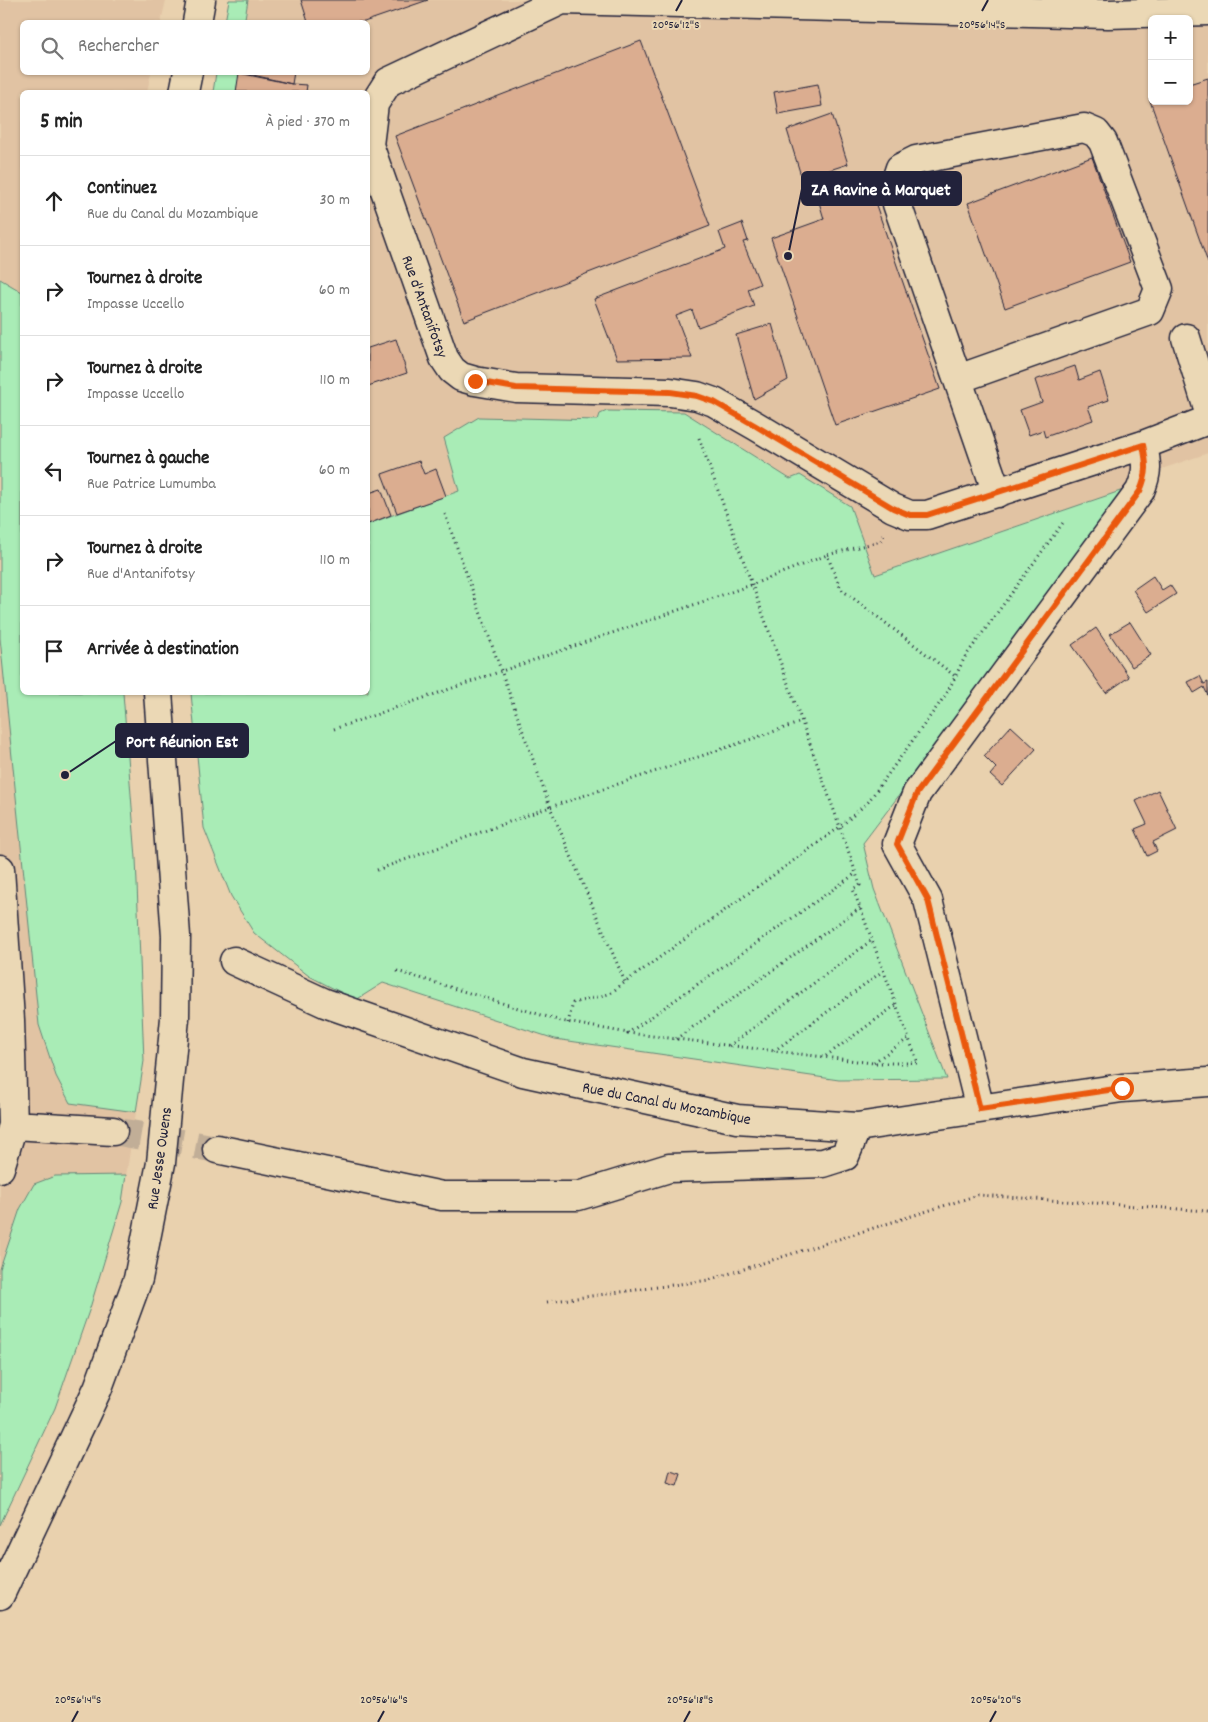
<!DOCTYPE html>
<html lang="fr">
<meta charset="utf-8">
<style>
body{margin:0;font-family:Dekko,sans-serif;background:#f2f2f2;color:#222}
.controls{position:absolute;right:15px;top:15px;display:grid;overflow:hidden;border-radius:8px;box-shadow:0 1px 4px #0004}
.controls button{width:45px;height:45px;display:grid;place-items:center;padding:0;border:0;border-bottom:1px solid #e0e0e0;background:#fff;color:#222;font:25px sans-serif}
.stop{position:absolute;width:15px;height:15px;margin:-11px;border:4px solid #ea580c;border-radius:50%;background:#fff}
.stop.end{background:#ea580c;border-color:#fff;box-shadow:0 1px 5px #0008}
.list{margin:0;padding:0;list-style:none}
h2{display:flex;justify-content:space-between;align-items:center;height:65px;margin:0;padding:0 20px;font-size:21px}
h2 small{font-size:16px;font-weight:400;color:#767676}
.list li{display:grid;grid-template-columns:32px 1fr auto;gap:15px;align-items:center;box-sizing:border-box;height:90px;padding:0 20px;border-top:1px solid #e0e0e0}
.list b{display:block;font-size:19px;white-space:nowrap}
.list p{margin:0;font-size:16px;white-space:nowrap;color:#767676}
.list em{font-size:16px;font-style:normal;color:#767676}
.icon{flex:none;width:28px;height:28px;fill:none;stroke:currentColor;stroke-width:2;stroke-linecap:round;stroke-linejoin:round}
.map{position:relative;flex:none;width:1208px;height:1722px;overflow:hidden}
.search{position:absolute;background:#fff;box-shadow:0 1px 4px #0004;left:20px;top:20px;width:350px;height:55px;display:flex;align-items:center;gap:12px;box-sizing:border-box;padding:0 18px;border-radius:8px;color:#767676;font-size:19px}
.panel{position:absolute;background:#fff;box-shadow:0 1px 4px #0004;left:20px;top:90px;width:350px;height:605px;border-radius:8px}
.map>svg:first-child{display:block}
</style>
<div class="map">
<svg width="1208" height="1722" viewBox="0 0 1208 1722">
<rect width="100%" height="100%" fill="#e9d1ae"/>
<filter id="ink" filterUnits="userSpaceOnUse"><feTurbulence type="fractalNoise" baseFrequency=".02" numOctaves="2"/><feDisplacementMap in="SourceGraphic" scale="10" xChannelSelector="R" yChannelSelector="G"/><feConvolveMatrix kernelMatrix="1 2 1 2 8 2 1 2 1" color-interpolation-filters="sRGB"/></filter>
<g filter="url(#ink)">
<!-- built -->
<path fill="#e1c3a3" fill-rule="evenodd" d="M0,0h166l-5,22h-139v50l129,1 -4,19h-125v600l101,1 13,165 8,203 -22,141 -32,106 -35,100 -55,117z
M248,0h960v453l-52,18 -24,16 -258,89 -24,-70 -60,-27 -106,-67 -84,2 -1,6 -155,18 15,53 -91,33v-432h-135l3,-19 132,-1v-50h-123zM1152,19h37v82h-37z"/>
<!-- green -->
<path fill="#a9ecb6" stroke="#668778" d="M229,0h19l-3,18 5,2 -1,2h-24z
M216,73h24l-4,19h-23z
M0,279l22,13v400l101,1 13,165 8,203 -8,51 -66,-9 -14,-27 -17,-51 -39,-387z
M607,411l77,1 106,67 10,-4 50,31 25,69 257,-88 -269,356 11,46 73,190 -108,1 -284,-41 -172,-56 -27,17 -47,-24 -55,-43 -23,-37 -27,-68 -13,-135 177,-1v-168l91,-33 -15,-53 35,-21 119,3 2,-6z
M126,1175l-4,27 -32,106 -35,100 -55,117v-256l20,-60 14,-25 21,-8z"/>
<!-- building -->
<path fill="#dbad90" stroke="#22223b" d="M301,0h127l-64,22h-56z
M641,41l69,185 -246,95 -69,-185z
M240,72h54l-2,12z
M239,73l53,11 15,1 -1,7h-70z
M1208,78v185l-59,-165h3v3h37v-17z
M818,84l4,22 -44,8 -4,-22z
M832,114l16,50 -46,15 -15,-49z
M1092,157l38,105 -125,46 -37,-105z
M869,185l71,204 -105,36 -64,-187 53,-19 -5,-17z
M742,223l6,18 -5,1 17,42 -12,5 6,17 -56,21 -6,-17 -16,6 16,42 -75,1 -23,-60 131,-50 -6,-17z
M772,324l16,56 -34,19 -18,-64z
M396,339l11,34 -39,13v-38z
M1075,366l4,14 21,-8 9,28 -21,7 5,13 -48,17 -2,-7 -14,5 -9,-25 22,-8 -7,-22z
M419,461l5,13 12,-5 10,27 -49,17 -15,-39z
M381,489l10,26 -23,9v-34l1,3z
M1153,576l9,14 8,-5 6,9 -28,18 -15,-22z
M1130,622l21,33 -19,12 -22,-33z
M1096,628l33,49 -23,16 -34,-48z
M1200,676l4,8 4,-2v14l-4,-9 -10,6 -6,-11z
M1011,726l25,23 -34,37 -12,-11 6,-7 -12,-12z
M1158,790l19,40 -24,12 4,9 -10,5 -12,-27 12,-5 -11,-23z
M670,1471l11,3 -4,12 -10,-3z"/>
<g fill="none" stroke-linecap="round" stroke-linejoin="round">
<!-- minor-tunnel -->
<path stroke="#c1ae97" stroke-width="28" stroke-dasharray="28 14" stroke-linecap="butt" d="M113,1131l104,18"/>
<!-- minor casing -->
<g stroke="#22223b" stroke-width="31">
<path id="minor" d="M1208,11l-100,3 -546,-14 -174,82 -14,22 -5,41 75,213 8,12 9,7 14,4 41,7 154,4 27,4 17,6 42,24 137,82 17,7h17l216,-70 65,-25
M1186,338l22,71
M958,379l192,-68 9,-22 -56,-147 -7,-9 -12,-5 -168,32 -16,8 -5,15 2,21 100,289
M0,869l10,151 3,105 -13,43
M234,961l91,42 198,69 214,47 120,8 265,-39 86,-6
M980,1109l-52,-209 -31,-56 20,-51 223,-302c8,-19 7,-26 3,-46
M13,1125l100,6
M217,1149l225,47h136l91,-28 154,-5 22,-7 12,-29"/>
</g>
<!-- major casing -->
<g stroke="#22223b" stroke-width="31">
<path id="major" d="M197,22l4,-22
M184,92l4,-20
M0,1595l98,-207 40,-109 23,-116 14,-145 1,-82 -18,-244"/>
</g>
<!-- path -->
<path stroke="#22223b" stroke-width="3" stroke-dasharray="1 4" stroke-linecap="butt" d="M699,438l141,389 20,58 -7,4 65,174h-45l-245,-30 227,-159
M445,514l105,293 75,175
M883,535l-2,6 -54,14 14,34 114,87
M334,729l417,-144 76,-30
M377,870l173,-63 252,-85
M397,971l164,50 67,12
M568,1023l5,-20 36,-9 231,-167 28,-25 79,-109 18,-36 100,-137
M676,1039l184,-131
M729,1046l143,-106
M774,1051l109,-80
M826,1056l70,-51
M874,1062l35,-24
M547,1302l162,-22 269,-85 230,16"/>
<!-- minor -->
<use href="#minor" stroke="#ebd8b5" stroke-width="28"/>
<!-- major -->
<use href="#major" stroke="#ebd8b5" stroke-width="28"/>
</g>
</g>
<g fill="none" stroke-linecap="round" stroke-linejoin="round" filter="url(#ink)">
<!-- route -->
<path stroke="#ea580c" stroke-width="6" d="M475,381l41,7 154,4 27,4 17,6 42,24 137,82 17,7h17l216,-70c4,20 5,27 -3,46l-223,302 -20,51 31,56 52,209 142,-21"/>
</g>
<!-- ticks -->
<path fill="none" stroke="#22223b" stroke-width="2" d="M676,11l6,-11M982,11l6,-11M72,1722l6,-11M378,1722l6,-11M684,1722l6,-11M990,1722l6,-11"/>
<g text-anchor="middle" stroke-width="4" stroke-linejoin="round" paint-order="stroke">
<!-- street labels -->
<g font-size="16" fill="#22223b" stroke="#ebd8b5">
<text transform="translate(426 306) rotate(70)" y="6">Rue d'Antanifotsy</text>
<text transform="translate(667 1102) rotate(11)" y="6">Rue du Canal du Mozambique</text>
<text transform="translate(158 1158) rotate(-82)" y="6">Rue Jesse Owens</text>
</g>
</g>
<g font-size="12" text-anchor="middle" fill="#22223b" stroke="#ebd8b5" stroke-width="4" stroke-linejoin="round" paint-order="stroke">
<text x="676" y="28">20°56'12"S</text>
<text x="982" y="28">20°56'14"S</text>
<text x="78" y="1703">20°56'14"S</text>
<text x="384" y="1703">20°56'16"S</text>
<text x="690" y="1703">20°56'18"S</text>
<text x="996" y="1703">20°56'20"S</text>
</g>
<!-- callouts -->
<path fill="none" stroke="#22223b" stroke-width="2" d="M788 256L802 189M65 775L116 741"/>
<g fill="#22223b" stroke="#ebd8b5" stroke-width="2">
<circle cx="788" cy="256" r="5"/>
<circle cx="65" cy="775" r="5"/>
</g>
<g fill="#22223b" stroke="#22223b" stroke-width="2">
<rect x="802" y="172" width="159" height="33" rx="5"/>
<rect x="116" y="724" width="132" height="33" rx="5"/>
</g>
<g font-size="18" text-anchor="middle" font-weight="bold" fill="#fff">
<text x="881" y="195">ZA Ravine à Marquet</text>
<text x="182" y="747">Port Réunion Est</text>
</g>
</svg>
<div class="controls">
<button>+</button>
<button>−</button>
</div>
<div class="stop" style="left:1122px;top:1088px"></div>
<div class="stop end" style="left:475px;top:381px"></div>
<div class="search"><svg class="icon" aria-label="search" viewBox="0 0 24 24"><circle cx="10" cy="10" r="6"/><path d="M15 15l6 6"/></svg>Rechercher</div>
<section class="panel">
<h2>5 min<small>À pied · 370 m</small></h2>
<ul class="list">
<li><svg class="icon" aria-label="ahead" viewBox="0 0 24 24"><path d="M12 20V5M6 11l6-6 6 6"/></svg><div><b>Continuez</b><p>Rue du Canal du Mozambique</p></div><em>30 m</em></li>
<li><svg class="icon" aria-label="right" viewBox="0 0 24 24"><path d="M7 20v-9h11M14 6l5 5-5 5"/></svg><div><b>Tournez à droite</b><p>Impasse Uccello</p></div><em>60 m</em></li>
<li><svg class="icon" aria-label="right" viewBox="0 0 24 24"><path d="M7 20v-9h11M14 6l5 5-5 5"/></svg><div><b>Tournez à droite</b><p>Impasse Uccello</p></div><em>110 m</em></li>
<li><svg class="icon" aria-label="left" viewBox="0 0 24 24"><path d="M17 20v-9H6M10 6l-5 5 5 5"/></svg><div><b>Tournez à gauche</b><p>Rue Patrice Lumumba</p></div><em>60 m</em></li>
<li><svg class="icon" aria-label="right" viewBox="0 0 24 24"><path d="M7 20v-9h11M14 6l5 5-5 5"/></svg><div><b>Tournez à droite</b><p>Rue d'Antanifotsy</p></div><em>110 m</em></li>
<li><svg class="icon" aria-label="arrive" viewBox="0 0 24 24"><path d="M6 21V4h12l-3 4 3 4H6"/></svg><div><b>Arrivée à destination</b></div></li>
</ul>
</section>
</div>
